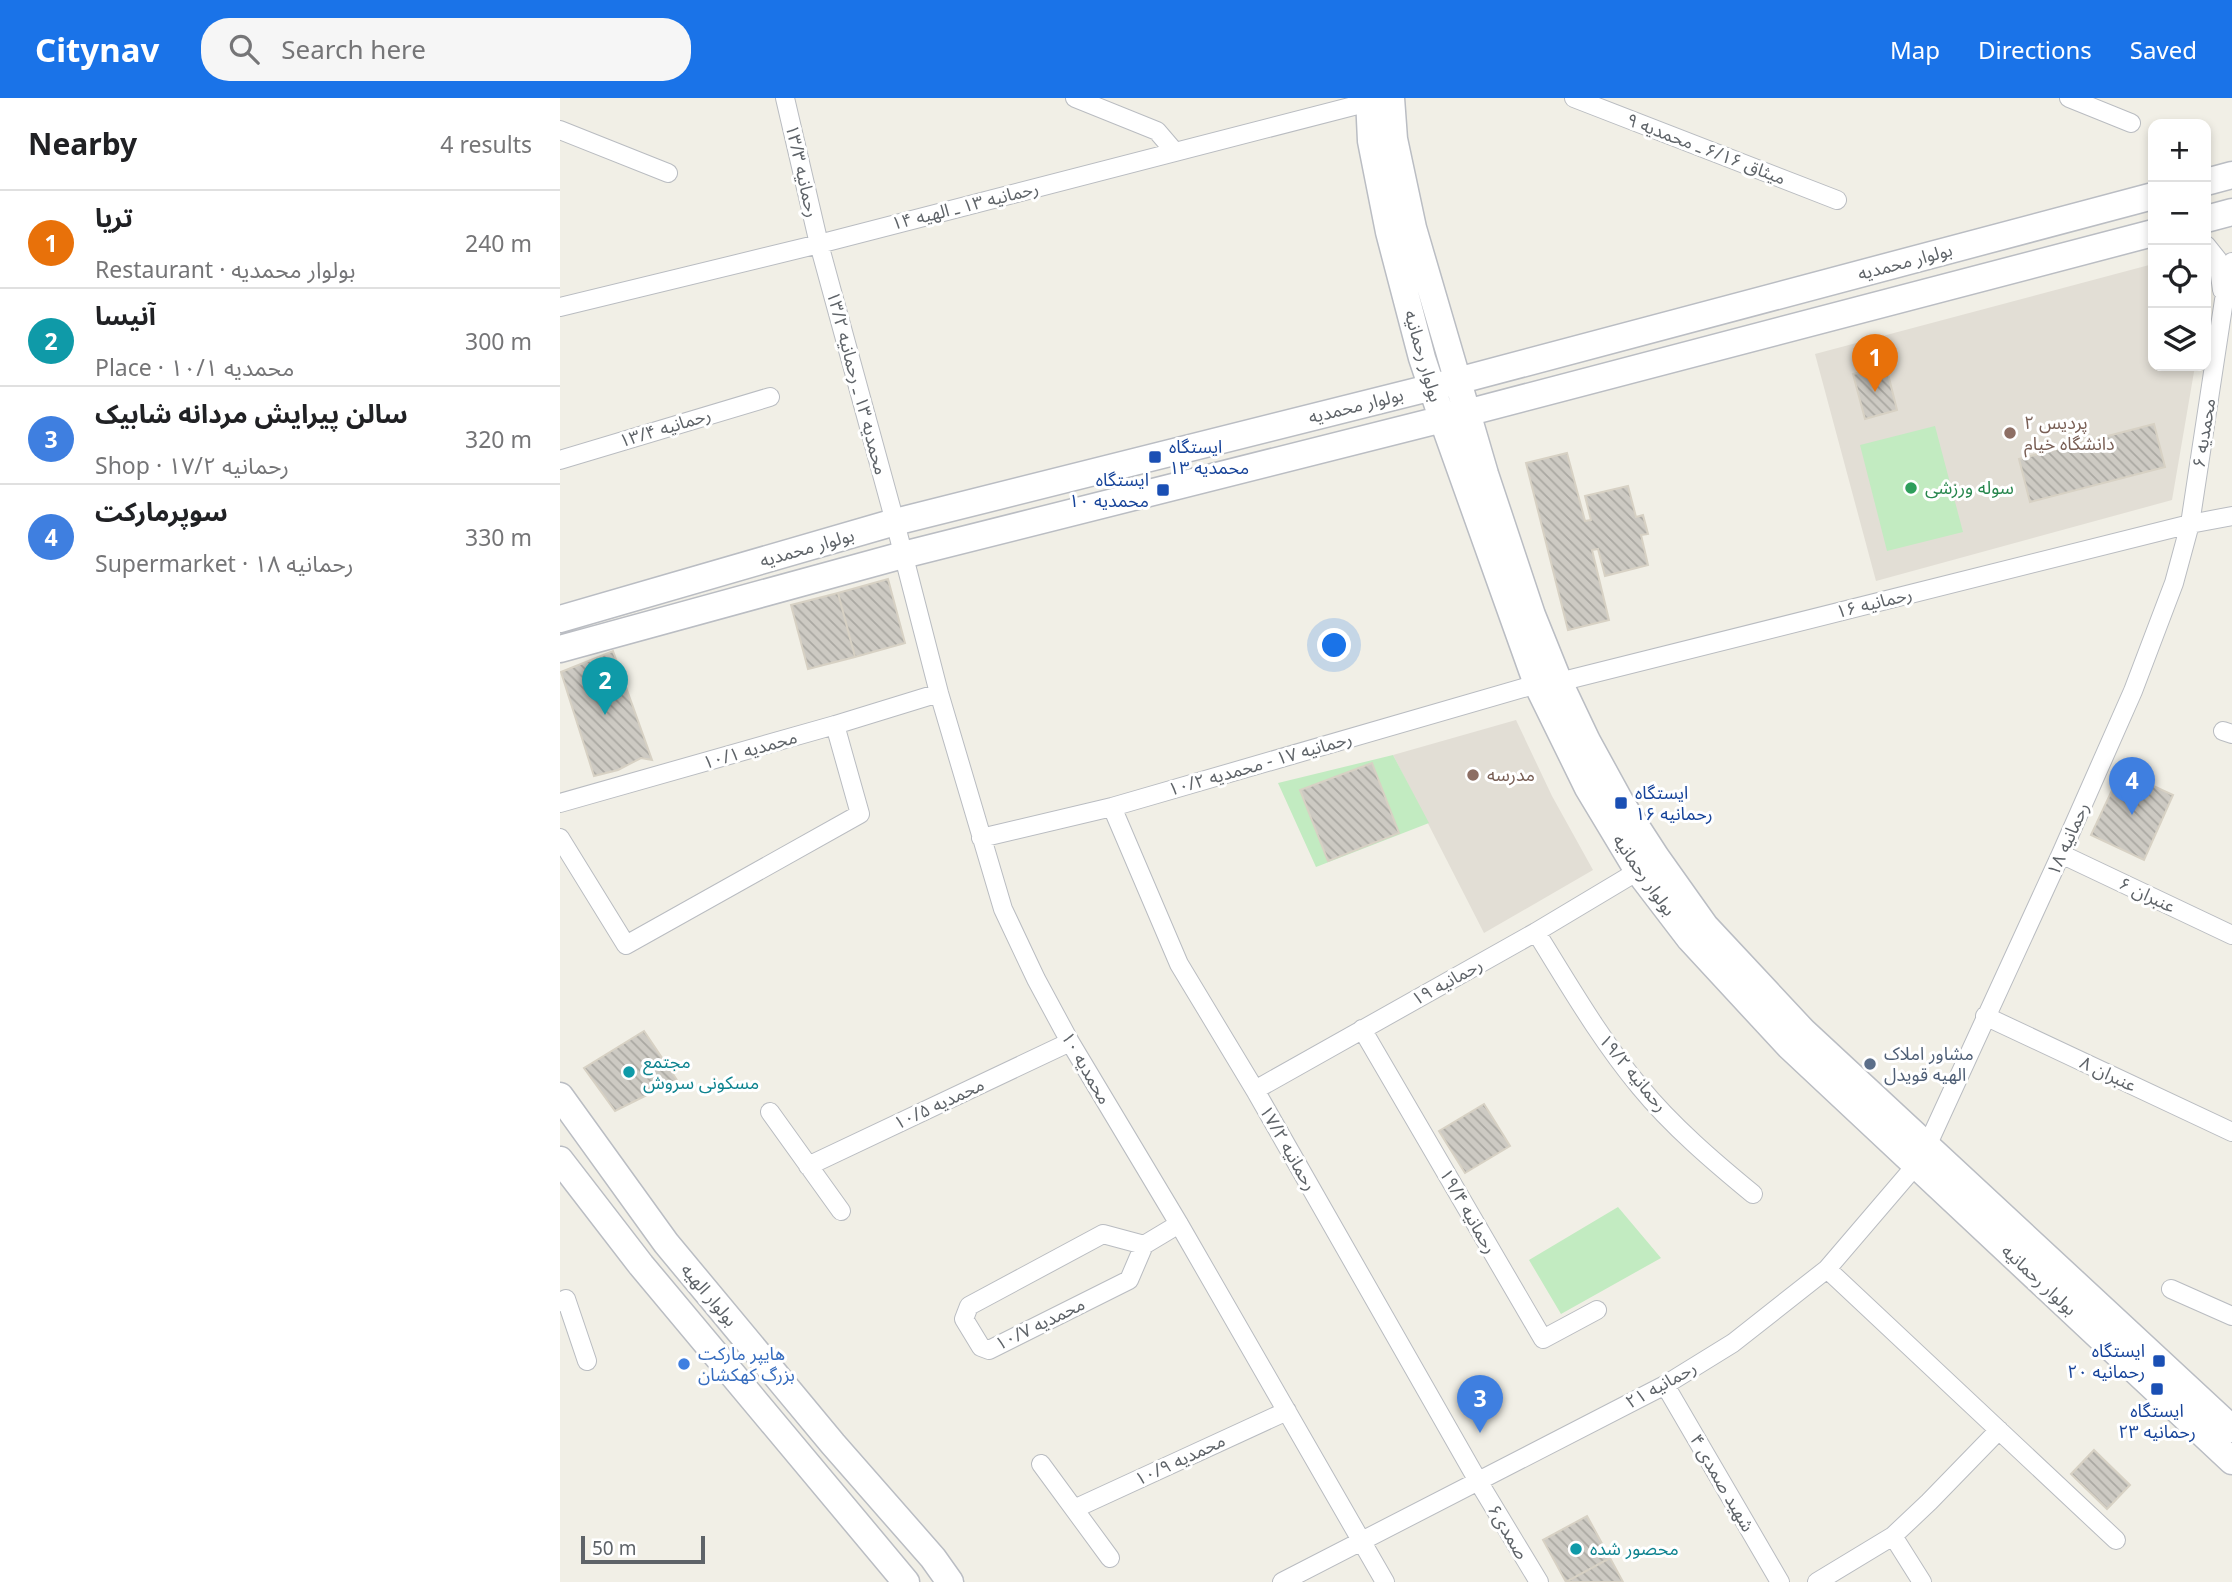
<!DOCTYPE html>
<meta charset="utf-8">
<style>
body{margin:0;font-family:"Noto Sans","Noto Sans Arabic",sans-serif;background:#f6f6f6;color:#202124}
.controls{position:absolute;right:21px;top:21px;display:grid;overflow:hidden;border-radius:14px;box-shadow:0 4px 10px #0003}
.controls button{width:63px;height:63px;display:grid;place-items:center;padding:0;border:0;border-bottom:2px solid #e0e0e0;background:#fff;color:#202124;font:35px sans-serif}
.scale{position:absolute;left:21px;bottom:18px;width:124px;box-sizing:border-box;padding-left:7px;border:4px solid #5e6368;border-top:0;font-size:19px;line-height:24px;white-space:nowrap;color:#5e6368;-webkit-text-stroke:5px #fff;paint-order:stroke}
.you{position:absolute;left:775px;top:548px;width:24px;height:24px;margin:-18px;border:5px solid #fff;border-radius:50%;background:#1a73e8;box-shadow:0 0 0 10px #1a73e833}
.badge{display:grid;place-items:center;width:46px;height:46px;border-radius:50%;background:#1a73e8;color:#fff;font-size:23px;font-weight:700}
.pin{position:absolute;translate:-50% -58px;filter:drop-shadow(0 2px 4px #0008)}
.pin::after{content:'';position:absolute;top:37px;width:24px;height:21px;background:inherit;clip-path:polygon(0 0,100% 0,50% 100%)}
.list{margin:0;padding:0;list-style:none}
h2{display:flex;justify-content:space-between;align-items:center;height:91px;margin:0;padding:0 28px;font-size:30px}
h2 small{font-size:23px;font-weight:400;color:#757577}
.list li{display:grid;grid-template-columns:46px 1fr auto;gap:21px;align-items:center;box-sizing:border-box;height:98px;padding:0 28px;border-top:2px solid #e0e0e0}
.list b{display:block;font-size:26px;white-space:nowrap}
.list p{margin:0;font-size:23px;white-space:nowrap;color:#757577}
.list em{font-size:23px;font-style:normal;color:#757577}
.icon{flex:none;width:38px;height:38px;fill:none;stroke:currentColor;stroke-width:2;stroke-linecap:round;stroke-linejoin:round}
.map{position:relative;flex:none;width:1672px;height:1484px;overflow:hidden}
header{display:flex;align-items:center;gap:42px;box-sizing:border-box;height:98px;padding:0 35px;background:#1a73e8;color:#fff}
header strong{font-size:33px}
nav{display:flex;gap:38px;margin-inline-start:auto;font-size:24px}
.search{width:490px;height:63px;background:#f6f6f6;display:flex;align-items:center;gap:18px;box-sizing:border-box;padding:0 24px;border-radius:28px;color:#757577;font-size:26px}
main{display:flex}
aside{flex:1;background:#fff}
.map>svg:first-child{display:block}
</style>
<header>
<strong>Citynav</strong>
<div class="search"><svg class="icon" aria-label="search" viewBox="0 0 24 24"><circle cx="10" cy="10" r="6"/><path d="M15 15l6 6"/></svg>Search here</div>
<nav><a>Map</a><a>Directions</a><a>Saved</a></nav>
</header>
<main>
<aside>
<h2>Nearby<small>4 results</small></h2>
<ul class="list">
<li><span class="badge" style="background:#e8710a">1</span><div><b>تریا</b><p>Restaurant · بولوار محمدیه</p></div><em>240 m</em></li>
<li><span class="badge" style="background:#0f9aa8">2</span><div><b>آنیسا</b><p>Place · محمدیه ۱۰/۱</p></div><em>300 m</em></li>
<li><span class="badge" style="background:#3f7fe0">3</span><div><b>سالن پیرایش مردانه شابیک</b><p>Shop · رحمانیه ۱۷/۲</p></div><em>320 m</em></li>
<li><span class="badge" style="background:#3f7fe0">4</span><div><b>سوپرمارکت</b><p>Supermarket · رحمانیه ۱۸</p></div><em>330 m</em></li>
</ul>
</aside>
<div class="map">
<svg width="1672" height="1484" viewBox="0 0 1672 1484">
<defs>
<pattern id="building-back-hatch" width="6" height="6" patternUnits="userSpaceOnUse" patternTransform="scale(1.75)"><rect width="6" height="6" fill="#cdcac3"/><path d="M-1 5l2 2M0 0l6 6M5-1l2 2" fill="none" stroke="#aaa8a2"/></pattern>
</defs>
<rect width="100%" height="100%" fill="#f1efe6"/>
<!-- education -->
<path fill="#e2ded5" d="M1593,166v102h42l-23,134 -296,81 -61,-227z
M956,622l36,76 41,74 -109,63 -91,-178z"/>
<!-- park -->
<path fill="#c2ebc1" d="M1375,328l28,106 -76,19 -27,-106z
M833,657l36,68 -113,44 -38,-84z
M1058,1109l43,51 -100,56 -32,-54z"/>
<!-- building -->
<path fill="url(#building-back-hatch)" stroke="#d7d1c4" stroke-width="2" d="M1326,268l11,44 -32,9 -12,-45z
M1594,326l11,43 -135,35 -11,-43z
M1007,355l18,68 6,-1 -6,-24 43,-10 8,31 7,-2 5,19 -7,1 7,30 -43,11 -7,-27 -6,1 17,70 -41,10 -42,-167z
M328,481l17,64 -50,14 -17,-64z
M278,495l17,64 -47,12 -17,-64z
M53,553l39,109 -11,-2 -23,12 -24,6 -33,-104z
M812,665l27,70 -71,28 -28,-71z
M1561,673l52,24 -29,65 -53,-25z
M84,933l33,49 -62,31 -31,-43z
M924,1006l26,42 -45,27 -26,-42z
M1534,1352l36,35 -23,24 -36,-35z
M1027,1418l23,42 -44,24 -23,-42z
M1050,1460l13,24h-57z"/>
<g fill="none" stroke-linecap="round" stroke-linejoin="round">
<!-- street casing -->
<g stroke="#b9bcc1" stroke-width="20">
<path id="street" d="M225,0l34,146 76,278 44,171 64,216 33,70 34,63 109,182 206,358
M515,0l82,33 18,21
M1014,0l263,102
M1509,0l62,25
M0,32l108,43
M1646,147l12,15 4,30
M0,209l259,-63 550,-142
M0,362l210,-63
M999,584l631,-158 42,-8
M1663,633l9,3
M0,705l275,-78 104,-32
M552,709l67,157 76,126 223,391 61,101
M0,740l66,107 234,-131 -25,-89
M421,740l131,-31 425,-123
M1501,756l171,81
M976,834c33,53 64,107 104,155 32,39 74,75 113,107
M1425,918l247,116
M802,931l181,310 54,-29
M695,992l281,-158 102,-61
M210,1014l71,99
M1367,1048l134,-292 72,-163 41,-108 16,-59 34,-224 8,-38
M248,1068l262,-124
M584,1147l-15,35 -140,70 -8,-3 -17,-28 5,-13 134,-72 41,11 35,-21
M1267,1171l289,271
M1611,1191l61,27
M0,1204l6,-3 21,62
M1105,1287l115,197
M481,1366l69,94
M514,1411l213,-98
M1333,1438l29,46
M722,1484l383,-197 68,-42 94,-74 89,-104
M1257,1484l76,-46 36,-34 70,-72"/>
</g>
<!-- secondary casing -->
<g stroke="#babdc3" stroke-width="29">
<path id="secondary" d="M809,0l2,43 18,91 33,126 20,60 95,266 51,104 50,83 52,68 99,107 443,415
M831,0l3,41 19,89 72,246 47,141 27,67 28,59 34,62 35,54 49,69 98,105 429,398
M1646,84l26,-7
M1646,121l26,-7
M0,521l335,-97 562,-141 696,-185
M0,551l343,-94 548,-138 702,-184
M0,998l106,147 167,201 100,114 17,24
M0,1062l81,105 265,317"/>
</g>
<!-- street -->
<use href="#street" stroke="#fff" stroke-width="18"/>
<!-- secondary -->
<use href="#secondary" stroke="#fff" stroke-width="26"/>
</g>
<!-- markers -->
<g fill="#8d6e63" stroke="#fff" stroke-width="2.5">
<circle cx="1450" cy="335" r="7"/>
<circle cx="913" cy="677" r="7"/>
</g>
<g fill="#1a4fb4" stroke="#fff" stroke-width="2.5">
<rect x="588" y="352" width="14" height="14" rx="3.5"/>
<rect x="596" y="385" width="14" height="14" rx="3.5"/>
<rect x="1054" y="698" width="14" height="14" rx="3.5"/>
<rect x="1592" y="1256" width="14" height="14" rx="3.5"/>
<rect x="1590" y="1284" width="14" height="14" rx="3.5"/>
</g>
<circle fill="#2e9e5b" stroke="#fff" stroke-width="2.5" cx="1351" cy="390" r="7"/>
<circle fill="#5c6f8a" stroke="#fff" stroke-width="2.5" cx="1310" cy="966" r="7"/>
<g fill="#0f9aa8" stroke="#fff" stroke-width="2.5">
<circle cx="69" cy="974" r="7"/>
<circle cx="1016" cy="1451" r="7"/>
</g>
<circle fill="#3f7fe0" stroke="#fff" stroke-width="2.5" cx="124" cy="1266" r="7"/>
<g text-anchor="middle" stroke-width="6" stroke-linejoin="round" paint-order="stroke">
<!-- street labels -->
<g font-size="18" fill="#5e6368" stroke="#fff">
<text transform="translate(1146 51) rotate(21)" y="6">میثاق ۶/۱۶ ـ محمدیه ۹</text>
<text transform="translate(242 73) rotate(77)" y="6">رحمانیه ۱۳/۳</text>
<text transform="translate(405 108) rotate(-14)" y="6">رحمانیه ۱۳ ـ الهیه ۱۴</text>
<text transform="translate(1345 164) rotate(-15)" y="6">بولوار محمدیه</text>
<text transform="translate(863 258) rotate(74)" y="6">بولوار رحمانیه</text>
<text transform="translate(297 285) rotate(75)" y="6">محمدیه ۱۳ ـ رحمانیه ۱۳/۲</text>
<text transform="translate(796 308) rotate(-14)" y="6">بولوار محمدیه</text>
<text transform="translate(105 330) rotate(-17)" y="6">رحمانیه ۱۳/۴</text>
<text transform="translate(1644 335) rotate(-81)" y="6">محمدیه ۶</text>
<text transform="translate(247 450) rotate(-16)" y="6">بولوار محمدیه</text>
<text transform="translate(1314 505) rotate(-14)" y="6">رحمانیه ۱۶</text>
<text transform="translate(190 652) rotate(-16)" y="6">محمدیه ۱۰/۱</text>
<text transform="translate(700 666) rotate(-16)" y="6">رحمانیه ۱۷ - محمدیه ۱۰/۲</text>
<text transform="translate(1508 741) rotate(-66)" y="6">رحمانیه ۱۸</text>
<text transform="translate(1084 777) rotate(55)" y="6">بولوار رحمانیه</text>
<text transform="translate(1587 797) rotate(25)" y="6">عنبران ۶</text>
<text transform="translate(887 884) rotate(-29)" y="6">رحمانیه ۱۹</text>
<text transform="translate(526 970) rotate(60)" y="6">محمدیه ۱۰</text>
<text transform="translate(1073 975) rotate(50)" y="6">رحمانیه ۱۹/۲</text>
<text transform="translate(1548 976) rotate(25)" y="6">عنبران ۸</text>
<text transform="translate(379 1006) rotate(-25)" y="6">محمدیه ۱۰/۵</text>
<text transform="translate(728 1050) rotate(60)" y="6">رحمانیه ۱۷/۲</text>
<text transform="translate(908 1113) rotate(60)" y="6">رحمانیه ۱۹/۴</text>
<text transform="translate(1479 1182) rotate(43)" y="6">بولوار رحمانیه</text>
<text transform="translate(149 1197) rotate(50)" y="6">بولوار الهیه</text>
<text transform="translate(480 1226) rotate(-26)" y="6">محمدیه ۱۰/۷</text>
<text transform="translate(1101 1287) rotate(-29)" y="6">رحمانیه ۲۱</text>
<text transform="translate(620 1362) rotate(-25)" y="6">محمدیه ۱۰/۹</text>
<text transform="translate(1162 1385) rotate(60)" y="6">شهید صمدی ۴</text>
<text transform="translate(948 1434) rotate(59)" y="6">صمدی۶</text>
</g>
<!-- education labels -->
<g font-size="18" fill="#785e54" stroke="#fff" text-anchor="start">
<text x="1464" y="331">پردیس ۲<tspan x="1464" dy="21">دانشگاه خیام</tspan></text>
<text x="927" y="683">مدرسه</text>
</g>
<!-- transit labels -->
<g font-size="18" fill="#164399" stroke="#fff" text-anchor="start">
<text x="609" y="355">ایستگاه<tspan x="609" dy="21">محمدیه ۱۳</tspan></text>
<text x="589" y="388" text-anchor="end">ایستگاه<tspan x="589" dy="21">محمدیه ۱۰</tspan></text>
<text x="1075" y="701">ایستگاه<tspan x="1075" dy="21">رحمانیه ۱۶</tspan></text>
<text x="1585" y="1259" text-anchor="end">ایستگاه<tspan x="1585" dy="21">رحمانیه ۲۰</tspan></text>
<text x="1597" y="1319" text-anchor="middle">ایستگاه<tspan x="1597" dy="21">رحمانیه ۲۳</tspan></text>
</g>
<!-- leisure labels -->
<g font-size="18" fill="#27864d" stroke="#fff" text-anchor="start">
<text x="1365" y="396">سوله ورزشی</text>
</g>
<!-- service labels -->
<g font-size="18" fill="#4e5e75" stroke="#fff" text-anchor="start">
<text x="1324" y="962">مشاور املاک<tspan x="1324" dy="21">الهیه قویدل</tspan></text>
</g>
<!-- culture labels -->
<g font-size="18" fill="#0d838f" stroke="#fff" text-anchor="start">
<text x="83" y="970">مجتمع<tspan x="83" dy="21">مسکونی سروش</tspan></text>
<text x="1030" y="1457">محصور شده</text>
</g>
<!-- shop labels -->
<g font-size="18" fill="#366cbe" stroke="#fff" text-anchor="start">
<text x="138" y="1262">هایپر مارکت<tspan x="138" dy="21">بزرگ کهکشان</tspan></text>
</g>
</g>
</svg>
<div class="controls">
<button>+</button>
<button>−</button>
<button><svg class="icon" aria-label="locate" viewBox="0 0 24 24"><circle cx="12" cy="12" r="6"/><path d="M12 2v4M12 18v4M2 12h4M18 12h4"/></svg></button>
<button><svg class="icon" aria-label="layers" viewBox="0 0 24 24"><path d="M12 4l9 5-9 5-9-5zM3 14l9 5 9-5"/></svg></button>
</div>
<div class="scale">50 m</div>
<div class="you"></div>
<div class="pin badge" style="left:1315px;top:294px;background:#e8710a">1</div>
<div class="pin badge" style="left:45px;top:617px;background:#0f9aa8">2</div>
<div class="pin badge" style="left:920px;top:1335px;background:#3f7fe0">3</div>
<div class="pin badge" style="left:1572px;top:717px;background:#3f7fe0">4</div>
</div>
</main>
